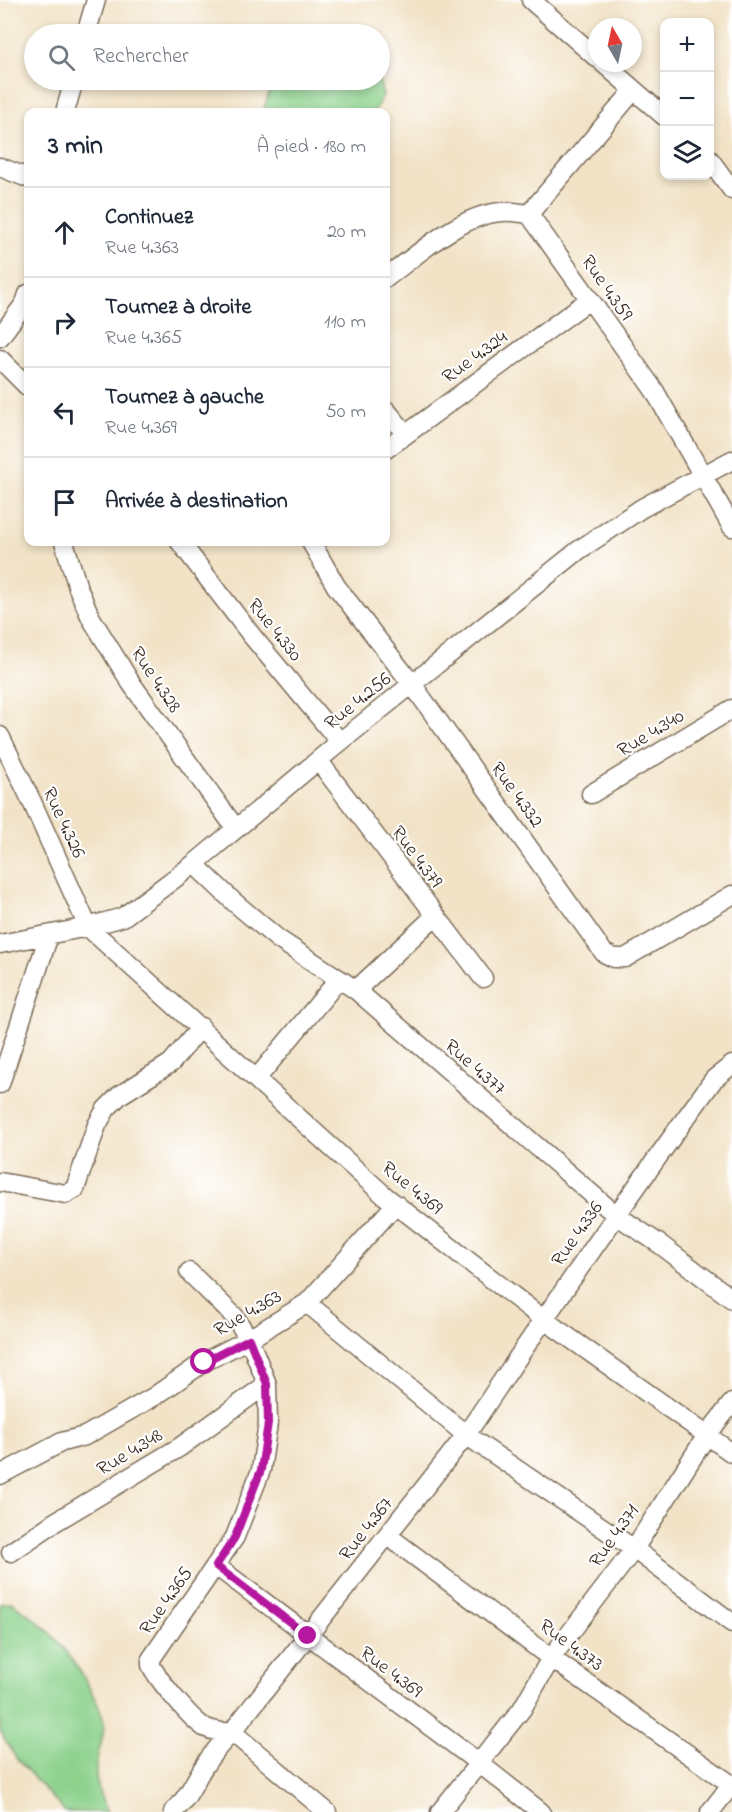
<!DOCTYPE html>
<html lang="fr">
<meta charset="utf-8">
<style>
body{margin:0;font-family:"Indie Flower",sans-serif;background:#f6f6f7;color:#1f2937}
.controls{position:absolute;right:18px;top:18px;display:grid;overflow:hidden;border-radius:12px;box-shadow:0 3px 9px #0003}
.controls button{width:54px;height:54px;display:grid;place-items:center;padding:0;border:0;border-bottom:2px solid #e0e1e3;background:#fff;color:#1f2937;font:30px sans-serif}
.compass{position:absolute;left:588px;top:18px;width:54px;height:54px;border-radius:50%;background:#fff;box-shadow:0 3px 9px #0003;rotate:351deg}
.stop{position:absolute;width:18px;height:18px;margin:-14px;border:4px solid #b5179e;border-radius:50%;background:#fff}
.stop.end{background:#b5179e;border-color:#fff;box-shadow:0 2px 6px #0008}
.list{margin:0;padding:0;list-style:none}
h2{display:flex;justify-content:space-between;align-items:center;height:78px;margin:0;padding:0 24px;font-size:26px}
h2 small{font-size:20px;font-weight:400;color:#747a83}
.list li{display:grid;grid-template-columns:39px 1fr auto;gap:18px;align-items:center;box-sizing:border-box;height:90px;padding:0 24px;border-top:2px solid #e0e1e3}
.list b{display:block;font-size:22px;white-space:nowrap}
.list p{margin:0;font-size:20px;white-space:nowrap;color:#747a83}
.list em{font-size:20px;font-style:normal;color:#747a83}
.icon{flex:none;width:33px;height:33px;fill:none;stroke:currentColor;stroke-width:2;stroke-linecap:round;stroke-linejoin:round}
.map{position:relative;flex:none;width:732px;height:1812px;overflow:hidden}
.search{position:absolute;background:#fff;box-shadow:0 3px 9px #0003;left:24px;top:24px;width:366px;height:66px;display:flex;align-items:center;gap:15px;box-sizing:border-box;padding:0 21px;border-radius:33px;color:#747a83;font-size:22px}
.panel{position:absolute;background:#fff;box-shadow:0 3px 9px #0003;left:24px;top:108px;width:366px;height:438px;border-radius:12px}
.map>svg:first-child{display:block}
</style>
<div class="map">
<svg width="732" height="1812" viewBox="0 0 732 1812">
<rect width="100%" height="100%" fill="#fff"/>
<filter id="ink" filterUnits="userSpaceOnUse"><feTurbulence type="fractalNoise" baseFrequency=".0167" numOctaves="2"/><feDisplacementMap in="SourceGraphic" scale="12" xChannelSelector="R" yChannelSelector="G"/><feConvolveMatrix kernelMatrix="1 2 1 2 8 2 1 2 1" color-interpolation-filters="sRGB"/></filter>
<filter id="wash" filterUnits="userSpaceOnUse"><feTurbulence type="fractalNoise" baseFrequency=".008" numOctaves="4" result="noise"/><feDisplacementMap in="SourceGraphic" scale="24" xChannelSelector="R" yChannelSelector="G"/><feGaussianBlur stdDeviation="1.35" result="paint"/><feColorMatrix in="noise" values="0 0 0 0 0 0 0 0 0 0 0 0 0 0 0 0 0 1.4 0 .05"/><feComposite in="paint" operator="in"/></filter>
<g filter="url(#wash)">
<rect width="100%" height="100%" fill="#f2e3c7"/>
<!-- green -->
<path fill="#8cd18c" stroke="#647e55" stroke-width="1.5" d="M273,80h106l4,15 -9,17h-111z
M11,1602c38,25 61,50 81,91 6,11 12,22 12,34 -1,14 -7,27 -8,41 -1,15 5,31 11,44h-42l-49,-54 -16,-27v-128z"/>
</g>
<g filter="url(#ink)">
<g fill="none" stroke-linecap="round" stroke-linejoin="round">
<!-- minor casing -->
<g stroke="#7b6b59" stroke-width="21">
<path id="minor" d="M531,0l66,58
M86,34l10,-34
M603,63l61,53
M65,112l9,-32
M710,160l22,30
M0,167l28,11
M529,214l105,-124
M386,278c31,-23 75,-64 116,-66 9,-1 18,1 27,2l125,176 78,137
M0,337l25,-34 3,-9
M0,359l28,28
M386,410l20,24
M386,449l203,-149
M64,542l14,46 13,30 40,65 105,146
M180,542l72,94 88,106
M311,542l25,44 76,98 192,269 10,5h11l107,-63
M0,736l32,66 56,125 297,269 158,123 189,134
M318,760l165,218
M591,794l141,-85
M194,864l40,38 44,37 78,51 260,225 45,30 71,54
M0,944l88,-17 35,-10 71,-53 146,-122 239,-192 63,-42 90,-48
M356,990l79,-74
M732,1065l-18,14c-85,117 -168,235 -248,356l168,114 98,74
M257,1078l82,-99
M0,1084l49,-149
M0,1182l66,12 9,-5 22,-64 9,-16 14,-14 51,-32 30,-36
M189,1272l46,45 14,22 18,45 1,39 -7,47 -26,67 -84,122v6c6,14 40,54 53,62 8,4 20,6 28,5l95,80
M0,1475l62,-33 23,-6 70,-40 49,-34 45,-23 58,-36 89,-99
M388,1536l163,122 181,127
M11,1552l44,-30 125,-75 87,-63
M216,1566l263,197 62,49
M173,1812c15,-13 21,-31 32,-47 7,-12 17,-22 27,-33l234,-297 -159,-132
M440,1812l82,-103 29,-51 83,-109 73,-114 25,-32
M710,1812l22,-28"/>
</g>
<!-- minor -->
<use href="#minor" stroke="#fff" stroke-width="18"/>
</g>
</g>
<g fill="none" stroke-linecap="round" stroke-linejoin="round" filter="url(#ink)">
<!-- route -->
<path stroke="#b5179e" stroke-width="8" d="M204,1362l45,-23 18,45 1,39 -7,47 -26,67 -19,29 92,70"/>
</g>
<g text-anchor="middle" stroke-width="4.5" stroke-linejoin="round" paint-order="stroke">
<!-- street labels -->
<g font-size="20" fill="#3b2a1e" stroke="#fff">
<text transform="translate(608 287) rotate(55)" y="7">Rue 4.359</text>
<text transform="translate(474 356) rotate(-36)" y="7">Rue 4.324</text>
<text transform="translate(276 629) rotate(51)" y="7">Rue 4.330</text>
<text transform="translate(157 679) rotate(56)" y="7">Rue 4.328</text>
<text transform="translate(357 700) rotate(-39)" y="7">Rue 4.256</text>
<text transform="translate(650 732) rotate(-31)" y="7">Rue 4.340</text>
<text transform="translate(518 794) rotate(54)" y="7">Rue 4.332</text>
<text transform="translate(65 822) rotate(65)" y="7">Rue 4.326</text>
<text transform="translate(418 856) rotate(53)" y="7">Rue 4.379</text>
<text transform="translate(476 1066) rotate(41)" y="7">Rue 4.377</text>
<text transform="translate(413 1187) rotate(39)" y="7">Rue 4.369</text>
<text transform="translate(576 1233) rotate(-55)" y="7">Rue 4.336</text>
<text transform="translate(247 1312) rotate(-30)" y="7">Rue 4.363</text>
<text transform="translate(129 1451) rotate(-31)" y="7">Rue 4.348</text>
<text transform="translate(365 1528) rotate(-52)" y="7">Rue 4.367</text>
<text transform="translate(613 1535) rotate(-55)" y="7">Rue 4.371</text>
<text transform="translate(165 1600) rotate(-55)" y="7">Rue 4.365</text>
<text transform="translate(572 1644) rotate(36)" y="7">Rue 4.373</text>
<text transform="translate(392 1671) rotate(37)" y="7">Rue 4.369</text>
</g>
</g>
</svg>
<div class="controls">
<button>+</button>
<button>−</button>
<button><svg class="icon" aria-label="layers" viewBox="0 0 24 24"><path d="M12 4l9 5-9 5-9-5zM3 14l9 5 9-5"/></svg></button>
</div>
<svg class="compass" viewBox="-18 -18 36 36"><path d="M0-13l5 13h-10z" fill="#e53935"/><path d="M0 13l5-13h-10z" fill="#747a83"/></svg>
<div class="stop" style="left:204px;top:1362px"></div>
<div class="stop end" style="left:308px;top:1636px"></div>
<div class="search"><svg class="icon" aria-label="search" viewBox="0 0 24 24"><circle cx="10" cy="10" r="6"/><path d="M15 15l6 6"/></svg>Rechercher</div>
<section class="panel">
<h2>3 min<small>À pied · 180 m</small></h2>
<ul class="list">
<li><svg class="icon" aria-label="ahead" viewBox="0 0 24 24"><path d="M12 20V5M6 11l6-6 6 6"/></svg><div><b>Continuez</b><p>Rue 4.363</p></div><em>20 m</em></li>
<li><svg class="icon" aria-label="right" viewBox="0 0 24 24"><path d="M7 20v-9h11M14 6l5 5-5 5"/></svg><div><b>Tournez à droite</b><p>Rue 4.365</p></div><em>110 m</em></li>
<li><svg class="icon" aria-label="left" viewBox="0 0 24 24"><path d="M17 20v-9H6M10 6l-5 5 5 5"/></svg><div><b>Tournez à gauche</b><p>Rue 4.369</p></div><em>50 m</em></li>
<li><svg class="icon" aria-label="arrive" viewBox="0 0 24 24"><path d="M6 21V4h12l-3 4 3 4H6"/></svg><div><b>Arrivée à destination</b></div></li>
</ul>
</section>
</div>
